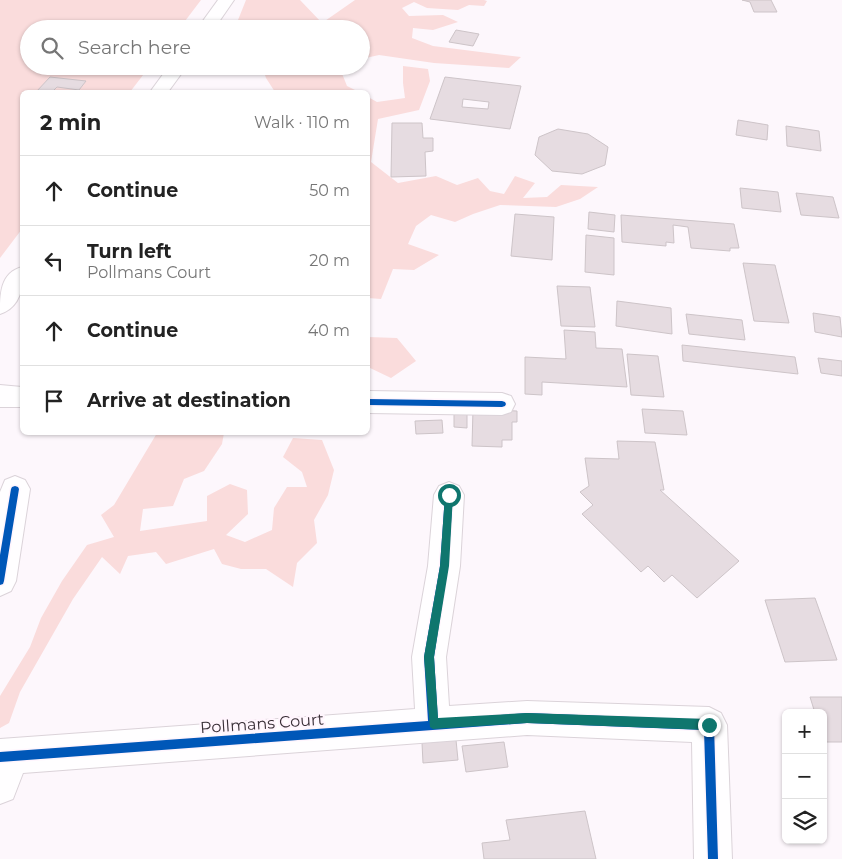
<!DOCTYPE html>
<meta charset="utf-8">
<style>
body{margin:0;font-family:Montserrat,sans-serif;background:#f6f6f6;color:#222}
.controls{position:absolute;right:15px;bottom:15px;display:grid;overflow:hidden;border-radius:8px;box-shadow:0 1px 4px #0004}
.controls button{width:45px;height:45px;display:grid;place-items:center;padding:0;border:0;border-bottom:1px solid #e0e0e0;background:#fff;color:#222;font:25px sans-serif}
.stop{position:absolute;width:15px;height:15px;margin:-11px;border:4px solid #0f766e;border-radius:50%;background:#fff}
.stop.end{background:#0f766e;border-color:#fff;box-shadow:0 1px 5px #0008}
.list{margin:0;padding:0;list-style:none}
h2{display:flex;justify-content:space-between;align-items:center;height:65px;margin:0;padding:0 20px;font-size:21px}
h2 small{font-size:16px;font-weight:400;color:#767676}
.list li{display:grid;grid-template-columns:32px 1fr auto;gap:15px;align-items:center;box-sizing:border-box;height:70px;padding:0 20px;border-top:1px solid #e0e0e0}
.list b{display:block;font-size:19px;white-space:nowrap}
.list p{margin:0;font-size:16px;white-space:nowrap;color:#767676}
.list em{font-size:16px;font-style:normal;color:#767676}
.icon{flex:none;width:28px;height:28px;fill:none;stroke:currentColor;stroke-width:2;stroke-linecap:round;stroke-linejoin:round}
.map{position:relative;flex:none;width:842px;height:859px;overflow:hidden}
.search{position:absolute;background:#fff;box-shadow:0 1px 4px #0004;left:20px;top:20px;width:350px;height:55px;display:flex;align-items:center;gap:12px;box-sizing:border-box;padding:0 18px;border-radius:28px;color:#767676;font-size:19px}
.panel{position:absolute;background:#fff;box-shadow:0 1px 4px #0004;left:20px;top:90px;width:350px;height:345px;border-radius:8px}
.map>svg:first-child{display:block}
</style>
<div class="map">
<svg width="842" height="859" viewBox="0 0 842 859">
<rect width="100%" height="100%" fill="#fdf7fc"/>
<!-- green -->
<path fill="#fadcdc" d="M0,0h201l-22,29h-150v37h121l-20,26h-108v137l-22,29z
M246,0h54l22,23 33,-23h129l3,1 -3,5 -15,-1 -11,5 -31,-2 -13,-6 -12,6 7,8 34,-1 15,7 -25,8 -20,-2 -1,10 21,8 88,11 -12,11 -75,-5 -55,-8 -18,4v-30h-114l-9,-9z
M262,66h77l8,20 12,6h-84l-9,-14z
M403,66l25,3 2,12 -11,29 -41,9 -7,43 27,21 38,-7 21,9 21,-7 12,13 14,3 11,-18 20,7 -12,15 24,-1 14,-12 37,2 -18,12 -24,8 -56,-2 -27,9 -18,8 -24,-7 -15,11 -8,18 31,11 -25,15 -21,-1 -12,30 -13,-1v-201l9,5 28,-4 -2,-15z
M368,337l29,1 19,23 -25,17 -23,-11z
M157,433h67l-2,11 -18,27 -20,8 -11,27 -30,3 -3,22 67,-10v-25l23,-12 17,6 1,24 -22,21 19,7 27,-12 2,-22 13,-21h20l-5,-15 -19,-15 10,-19 29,2 12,30 -6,25 -14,25 3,23 -20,20 -4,24 -27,-18h-25l-19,-5 -8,-15 -48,15 -10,-12 -28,4 -8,18 -18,-17 -29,42 -53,93 -11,31 -9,5v-32l30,-49 11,-29 21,-37 25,-36 27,-8 -13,-22 13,-10z"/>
<!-- building -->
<path fill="#e6dce1" stroke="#cdc4c8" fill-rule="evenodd" d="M742,0h29l6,12h-23l-4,-10z
M456,30l23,4 -6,12 -24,-4z
M50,77l36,4 -7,9 -22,-3 -5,5h-16z
M445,77l76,9 -11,43 -80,-10zM463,99l26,3 -1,7 -26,-2z
M738,120l30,5 -1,15 -31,-5z
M392,123h30l1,15h10v13l-8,1 1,24 -35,1z
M786,126l33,5 2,20 -34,-5z
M558,129l30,5 20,13 -3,18 -23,9 -30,-3 -17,-16 4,-18z
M740,188l38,4 3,20 -39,-4z
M796,193l37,4 6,21 -38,-3z
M589,212l26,3 -1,17 -26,-3z
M515,214l39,3 -2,43 -41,-4z
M621,215l113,9 5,24h-9v3l-39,-3 -3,-21 -15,-2 1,18 -8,-1v4l-44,-4z
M586,235l28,3v37l-29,-3z
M743,263l32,2 14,58 -35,-2z
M557,286l33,1 5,40 -34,-1z
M617,301l54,7 1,26 -56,-8z
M813,313l27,4 2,20 -27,-5z
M686,314l56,6 3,20 -56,-6z
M564,330l31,2 1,16 26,1 5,38 -85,-5v13l-17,-1v-37l41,2z
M682,345l113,12 3,17 -115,-13z
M627,354l31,2 6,41 -33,-2z
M818,358l24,3v15l-21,-3z
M454,409h13v19l-13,-1z
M473,409l44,2v11h-5v18h-10v7l-30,-1z
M642,409l41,2 4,24 -42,-2z
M442,420l1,13 -27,1 -1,-13z
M617,441l38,1 9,48h-4l79,71 -42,37 -25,-23 -8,7 -16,-16 -7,6 -59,-58 11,-9 -13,-13 9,-6 -4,-28 34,1z
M815,598l22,62 -52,2 -20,-62z
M810,697h32v45h-18l-1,-29h-8z
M456,740l2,20 -35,3 -1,-20z
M504,742l4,25 -42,5 -4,-26z
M585,811l11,48h-112l-2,-16 28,-3 -4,-20z"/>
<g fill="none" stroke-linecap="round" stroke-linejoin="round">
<!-- minor casing -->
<g stroke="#dbd3d9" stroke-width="2">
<path id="minor" d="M0,385l22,2v20h-22z
M368,391l134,2 9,3 4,8 -4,8 -9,3 -134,-2z
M15,476l10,4 5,9 -14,92 -5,10 -11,5v-104l5,-12z
M449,482l10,4 5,9 -4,71 -14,91 3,49 78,-5 182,6 12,6 6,12 5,134h-38l-2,-117 -165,-7 -504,38 -10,26 -13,5v-65l415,-30 -3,-52 16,-91 6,-71 5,-9z"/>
</g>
<!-- major casing -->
<g stroke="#dbd3d9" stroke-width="2">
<path id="major" d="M218,0h16l-20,29h-17z
M169,66h18l-19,26h-18z
M22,267c2,19 -1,40 -22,47 0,-20 0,-41 22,-47z"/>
</g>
<!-- minor -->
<use href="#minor" fill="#fffeff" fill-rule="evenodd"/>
<!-- major -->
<use href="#major" fill="#fffeff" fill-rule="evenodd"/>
<!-- cycleway casing -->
<g stroke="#fff5fd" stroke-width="3">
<path id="cycleway" d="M368,399l134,2 3,1 1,2 -1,2 -3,1 -134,-2z
M15,486l3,1 1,2 -15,92 -1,3 -3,1v-30l11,-66 1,-2z
M449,492l3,1 1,2 -5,71 -14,91 4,63 89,-7 182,7 3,2 2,3 4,134h-10l-4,-129 -177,-7 -527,39v-10l428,-31 -4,-64 16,-91 5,-71 1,-2z"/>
</g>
<!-- cycleway -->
<use href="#cycleway" fill="#0057b8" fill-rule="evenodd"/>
</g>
<!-- route -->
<path fill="#0f766e" d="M449,491l4,4 -4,71 -15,91 4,61 89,-5 182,6 4,2 1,4 -1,3 -4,2 -182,-7 -94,6 -3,-2 -6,-70 16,-91 5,-71z"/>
<g text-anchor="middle" stroke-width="4.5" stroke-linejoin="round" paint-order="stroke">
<!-- near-street labels -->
<g font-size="16" fill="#392f37" stroke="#fff5fd">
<text transform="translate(262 723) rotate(-4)" y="6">Pollmans Court</text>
</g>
</g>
</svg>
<div class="controls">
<button>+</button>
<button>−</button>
<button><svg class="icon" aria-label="layers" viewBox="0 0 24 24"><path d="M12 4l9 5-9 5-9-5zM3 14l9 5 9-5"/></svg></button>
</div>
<div class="stop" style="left:449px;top:495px"></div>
<div class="stop end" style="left:709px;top:725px"></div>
<div class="search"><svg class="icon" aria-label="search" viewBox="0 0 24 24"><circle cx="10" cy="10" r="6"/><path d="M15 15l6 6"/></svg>Search here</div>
<section class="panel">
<h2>2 min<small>Walk · 110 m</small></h2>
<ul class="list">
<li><svg class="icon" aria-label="ahead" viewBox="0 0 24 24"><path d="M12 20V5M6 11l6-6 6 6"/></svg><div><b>Continue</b></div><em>50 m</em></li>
<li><svg class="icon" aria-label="left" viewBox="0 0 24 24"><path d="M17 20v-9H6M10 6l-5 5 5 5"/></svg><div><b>Turn left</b><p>Pollmans Court</p></div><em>20 m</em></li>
<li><svg class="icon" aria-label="ahead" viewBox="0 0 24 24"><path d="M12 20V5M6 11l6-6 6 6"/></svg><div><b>Continue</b></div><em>40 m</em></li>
<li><svg class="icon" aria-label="arrive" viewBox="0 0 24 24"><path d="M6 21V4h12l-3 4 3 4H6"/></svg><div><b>Arrive at destination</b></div></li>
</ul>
</section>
</div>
